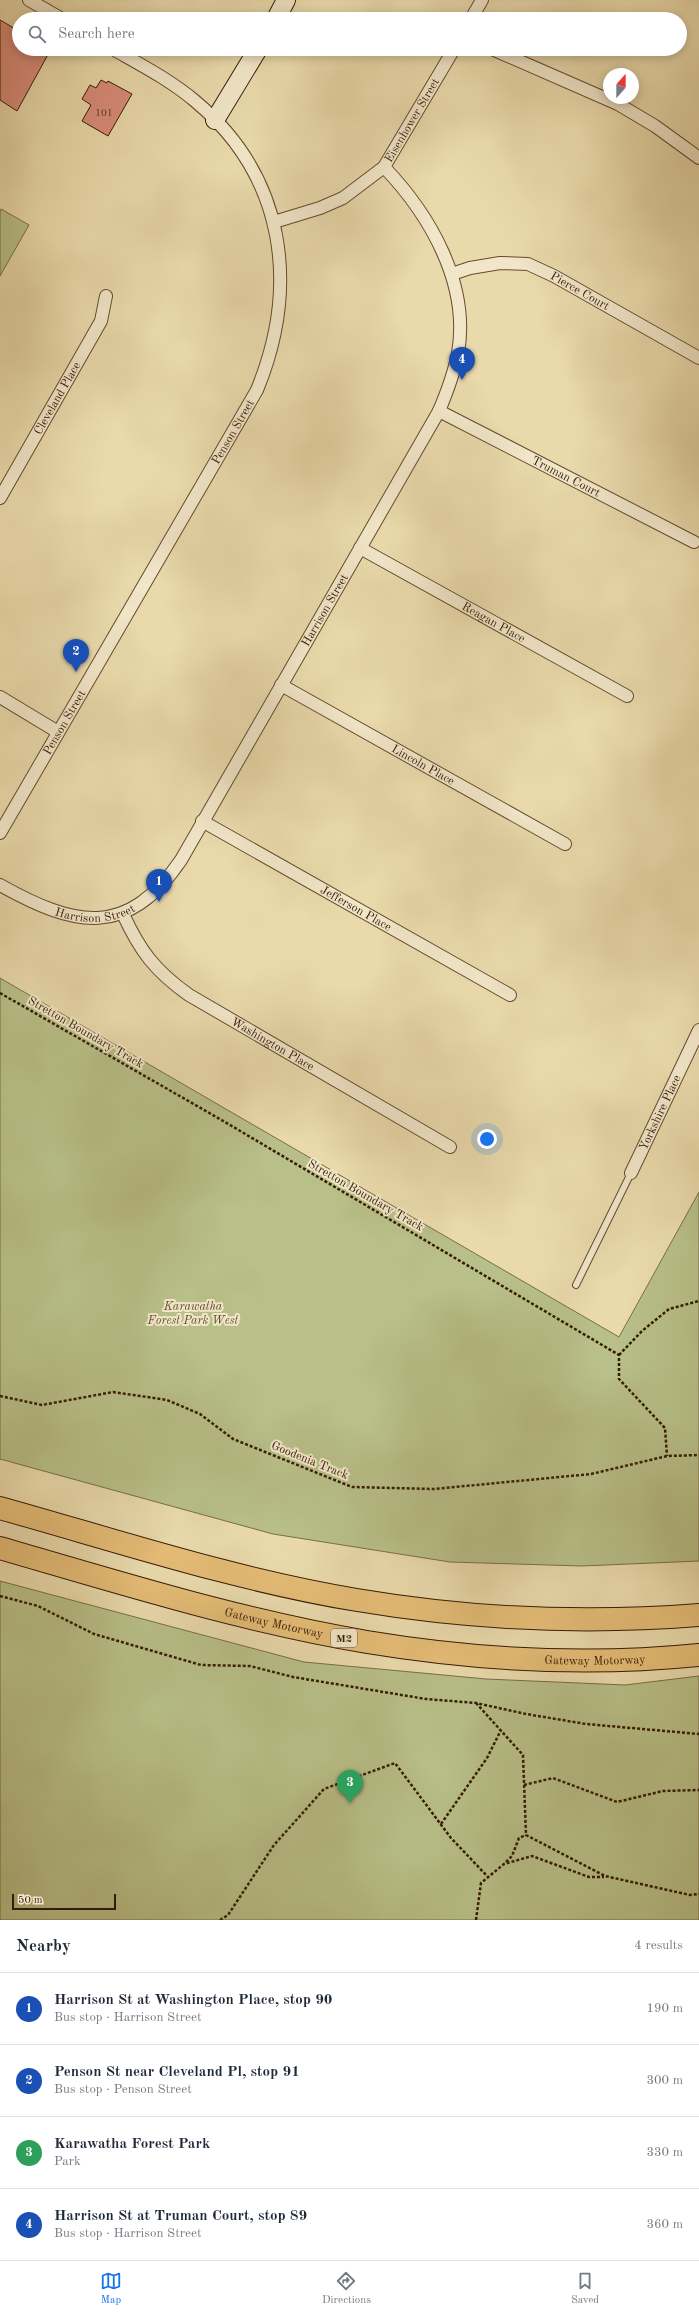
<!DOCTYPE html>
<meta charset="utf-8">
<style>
body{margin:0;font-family:"Old Standard TT",serif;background:#f2f2f3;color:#1f2937}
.compass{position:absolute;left:603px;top:68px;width:36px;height:36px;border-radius:50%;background:#fff;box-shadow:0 2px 10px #0003;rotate:21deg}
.scale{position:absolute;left:12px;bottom:10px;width:104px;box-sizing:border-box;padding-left:4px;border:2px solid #361c06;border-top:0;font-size:11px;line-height:14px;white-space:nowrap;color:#361c06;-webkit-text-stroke:3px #f1e6c8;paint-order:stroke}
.you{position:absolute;left:487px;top:1139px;width:14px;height:14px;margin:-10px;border:3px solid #fff;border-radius:50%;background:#1a73e8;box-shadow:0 0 0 6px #1a73e833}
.badge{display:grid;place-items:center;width:26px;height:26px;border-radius:50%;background:#1a73e8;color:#fff;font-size:13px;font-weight:700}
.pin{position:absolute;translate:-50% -33px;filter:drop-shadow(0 1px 2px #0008)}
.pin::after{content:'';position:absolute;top:21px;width:14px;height:12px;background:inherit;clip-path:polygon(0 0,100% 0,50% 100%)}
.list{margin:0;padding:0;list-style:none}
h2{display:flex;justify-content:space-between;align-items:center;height:52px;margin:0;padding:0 16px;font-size:17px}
h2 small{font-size:13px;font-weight:400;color:#747a83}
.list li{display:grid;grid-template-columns:26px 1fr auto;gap:12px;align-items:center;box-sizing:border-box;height:72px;padding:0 16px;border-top:1px solid #e0e1e3}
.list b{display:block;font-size:15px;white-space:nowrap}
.list p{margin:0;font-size:13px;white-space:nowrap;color:#747a83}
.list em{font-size:13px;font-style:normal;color:#747a83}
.icon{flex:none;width:22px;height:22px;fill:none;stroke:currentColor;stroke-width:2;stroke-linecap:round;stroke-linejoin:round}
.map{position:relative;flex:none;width:699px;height:1920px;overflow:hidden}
.search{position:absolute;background:#fff;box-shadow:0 2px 10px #0003;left:12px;right:12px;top:12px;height:44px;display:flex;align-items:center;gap:10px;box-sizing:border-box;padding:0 14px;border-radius:22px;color:#747a83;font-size:15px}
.sheet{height:340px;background:#fff}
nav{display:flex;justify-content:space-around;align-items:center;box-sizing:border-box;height:56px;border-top:1px solid #e0e1e3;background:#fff;font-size:11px;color:#747a83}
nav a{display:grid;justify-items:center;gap:2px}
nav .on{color:#1a73e8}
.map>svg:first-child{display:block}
</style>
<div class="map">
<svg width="699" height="1920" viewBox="0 0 699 1920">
<rect width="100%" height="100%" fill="#e9d9ab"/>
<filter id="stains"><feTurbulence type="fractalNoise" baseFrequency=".005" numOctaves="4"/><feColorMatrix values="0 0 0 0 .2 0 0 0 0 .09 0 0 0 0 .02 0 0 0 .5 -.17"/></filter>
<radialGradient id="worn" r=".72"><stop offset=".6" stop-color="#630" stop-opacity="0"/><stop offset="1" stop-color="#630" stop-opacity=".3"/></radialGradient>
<!-- green -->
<path fill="#b8bf88" stroke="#776e47" d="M1,209l28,16 -29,51v-64z
M0,978l619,359 80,-145v369l-117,5 -132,-4 -177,-28 -273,-75z
M0,1581l304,81 182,17 139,6 74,-9v244h-699z"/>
<!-- building -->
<path fill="#d98c7a" stroke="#361c06" d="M0,20l19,11v18h32l-34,62 -17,-11z
M101,80l6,3 1,-2 24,13 -24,42 -26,-15 9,-16 -9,-6 8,-14 6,3z"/>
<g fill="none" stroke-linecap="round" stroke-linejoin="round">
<!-- lane casing -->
<g stroke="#634b2f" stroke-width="8">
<path id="lane" d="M576,1285l55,-112"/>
</g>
<!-- street casing -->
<g stroke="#634b2f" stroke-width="14">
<g id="street">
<path d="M29,0l33,19"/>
<path d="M471,19l11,-19"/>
<path d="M492,49l126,55 37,22 44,32"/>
<path id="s1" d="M274,222l46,-14 23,-10 41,-31 70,-118"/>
<path id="s2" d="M452,274l18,-6 30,-5 28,1 26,12 145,82"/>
<path id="s3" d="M439,411l255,131"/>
<path id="s4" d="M0,498l101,-177 5,-25"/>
<path id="s5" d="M360,548l267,148"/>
<path id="s6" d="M281,685l284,159"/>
<path d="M0,697l58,35"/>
<path id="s7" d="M202,821l308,174"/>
<path id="s8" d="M0,833l257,-443c43,-105 28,-214 -62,-289 -25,-21 -54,-36 -82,-52"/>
<path id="s9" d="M0,885c75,42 127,54 181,-25l258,-449c8,-19 15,-37 19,-58 12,-69 -28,-138 -74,-186"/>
<path id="s10" d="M123,914c17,37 32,57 66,81l261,152"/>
<path id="s11" d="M631,1173l68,-143"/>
</g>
</g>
<!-- secondary casing -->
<g stroke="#361c06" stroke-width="20">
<path id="secondary" d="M276,19l10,-19
M215,120l43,-71"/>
</g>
<!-- highway casing -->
<g stroke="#361c06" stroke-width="24">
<g id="highway">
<path d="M0,1508c118,33 236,72 357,92 113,19 228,24 342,15"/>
<path id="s12" d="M0,1548c121,35 242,73 367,94 109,18 222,24 332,13"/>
</g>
</g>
<!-- path -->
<path stroke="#361c06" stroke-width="2.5" stroke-dasharray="3 2" stroke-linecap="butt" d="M0,993l225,129 394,233v24l46,49 2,28
M619,1355l23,-24 27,-22 30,-8
M0,1396l42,9 71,-13 54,8 33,14 33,25 119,48 82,2 157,-15 76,-18 32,-1
M0,1596l38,10 56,28 107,31 49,1 43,11 133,22 50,4 50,11 60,10 113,10
M476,1703l47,52 3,80 79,41 85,19 9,-1
M524,1785l29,-7 64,24 46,-11 36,-1
M441,1824l46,-66 14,-28
M506,1862l6,-6 7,-18 7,-3
M220,1920l8,-5 46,-70 50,-56 71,-26 56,75 37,39
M476,1920l5,-37 23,-19 28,-8 57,21h15"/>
<!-- lane -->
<use href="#lane" stroke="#f1e6c8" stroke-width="6"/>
<!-- street -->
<use href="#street" stroke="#f1e6c8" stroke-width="12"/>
<!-- secondary -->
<use href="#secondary" stroke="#f1e6c8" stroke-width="18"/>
<!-- highway -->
<use href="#highway" stroke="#e4bc76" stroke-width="22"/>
</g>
<g text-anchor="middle" stroke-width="4" stroke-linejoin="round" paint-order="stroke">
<!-- number labels -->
<g font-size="10" fill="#5f3823">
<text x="104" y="116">101</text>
</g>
<!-- shield labels -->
<rect fill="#f1e6c8" stroke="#6e5940" stroke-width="1" x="331" y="1629" width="26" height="18" rx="3"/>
<g font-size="11" font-weight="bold" fill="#361c06">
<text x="344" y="1642">M2</text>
</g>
<!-- street labels -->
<g font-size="12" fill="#361c06" stroke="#f1e6c8">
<text dy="4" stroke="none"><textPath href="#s1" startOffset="179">Eisenhower Street</textPath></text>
<text dy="4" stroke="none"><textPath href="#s2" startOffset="136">Pierce Court</textPath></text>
<text dy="4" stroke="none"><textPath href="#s4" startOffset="115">Cleveland Place</textPath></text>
<text dy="4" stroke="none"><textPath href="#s8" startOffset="464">Penson Street</textPath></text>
<text dy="4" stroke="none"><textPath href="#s3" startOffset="143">Truman Court</textPath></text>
<text dy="4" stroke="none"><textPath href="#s9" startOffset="498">Harrison Street</textPath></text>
<text dy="4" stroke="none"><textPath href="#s5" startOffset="153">Reagan Place</textPath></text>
<text dy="4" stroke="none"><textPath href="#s8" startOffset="128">Penson Street</textPath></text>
<text dy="4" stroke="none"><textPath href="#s6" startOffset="163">Lincoln Place</textPath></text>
<text dy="4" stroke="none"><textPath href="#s9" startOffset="102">Harrison Street</textPath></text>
<text dy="4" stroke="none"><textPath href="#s7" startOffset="177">Jefferson Place</textPath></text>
<text transform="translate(86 1032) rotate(30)" y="4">Stretton Boundary Track</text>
<text dy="4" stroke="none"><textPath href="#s10" startOffset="203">Washington Place</textPath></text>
<text dy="4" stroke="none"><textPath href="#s11" startOffset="67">Yorkshire Place</textPath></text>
<text transform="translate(366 1195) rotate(30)" y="4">Stretton Boundary Track</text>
<text transform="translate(310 1460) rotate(22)" y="4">Goodenia Track</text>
<text dy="4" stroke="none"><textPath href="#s12" startOffset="284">Gateway Motorway</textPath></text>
<text dy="4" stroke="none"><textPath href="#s12" startOffset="608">Gateway Motorway</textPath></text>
</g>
<!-- park labels -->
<g font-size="12" font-style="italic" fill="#5d4d2d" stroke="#f1e6c8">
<text x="193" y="1310">Karawatha<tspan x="193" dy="14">Forest Park West</tspan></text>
</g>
</g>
<rect width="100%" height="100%" filter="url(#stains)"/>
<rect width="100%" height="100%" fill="url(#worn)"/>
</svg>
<svg class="compass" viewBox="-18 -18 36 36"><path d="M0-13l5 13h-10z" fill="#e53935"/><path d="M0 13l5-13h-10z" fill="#747a83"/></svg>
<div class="scale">50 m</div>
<div class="you"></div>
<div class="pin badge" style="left:159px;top:902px;background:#1a4fb4">1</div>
<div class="pin badge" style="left:76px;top:672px;background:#1a4fb4">2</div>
<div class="pin badge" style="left:350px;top:1803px;background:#2e9e5b">3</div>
<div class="pin badge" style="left:462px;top:380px;background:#1a4fb4">4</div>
<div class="search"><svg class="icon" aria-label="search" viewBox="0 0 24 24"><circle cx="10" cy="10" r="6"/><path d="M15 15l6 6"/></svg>Search here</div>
</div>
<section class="sheet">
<h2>Nearby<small>4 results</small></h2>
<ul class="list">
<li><span class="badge" style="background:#1a4fb4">1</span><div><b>Harrison St at Washington Place, stop 90</b><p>Bus stop · Harrison Street</p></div><em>190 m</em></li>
<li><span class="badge" style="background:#1a4fb4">2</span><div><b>Penson St near Cleveland Pl, stop 91</b><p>Bus stop · Penson Street</p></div><em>300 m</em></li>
<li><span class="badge" style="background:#2e9e5b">3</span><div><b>Karawatha Forest Park</b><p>Park</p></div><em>330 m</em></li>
<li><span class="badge" style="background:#1a4fb4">4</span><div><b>Harrison St at Truman Court, stop 89</b><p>Bus stop · Harrison Street</p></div><em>360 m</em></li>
</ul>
</section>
<nav>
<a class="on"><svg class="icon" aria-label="map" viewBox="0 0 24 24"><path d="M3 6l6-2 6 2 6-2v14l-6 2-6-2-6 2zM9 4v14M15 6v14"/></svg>Map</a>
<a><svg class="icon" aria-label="directions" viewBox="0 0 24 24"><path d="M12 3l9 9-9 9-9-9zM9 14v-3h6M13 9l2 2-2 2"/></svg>Directions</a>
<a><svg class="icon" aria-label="saved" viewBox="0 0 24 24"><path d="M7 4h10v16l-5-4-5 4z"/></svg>Saved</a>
</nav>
